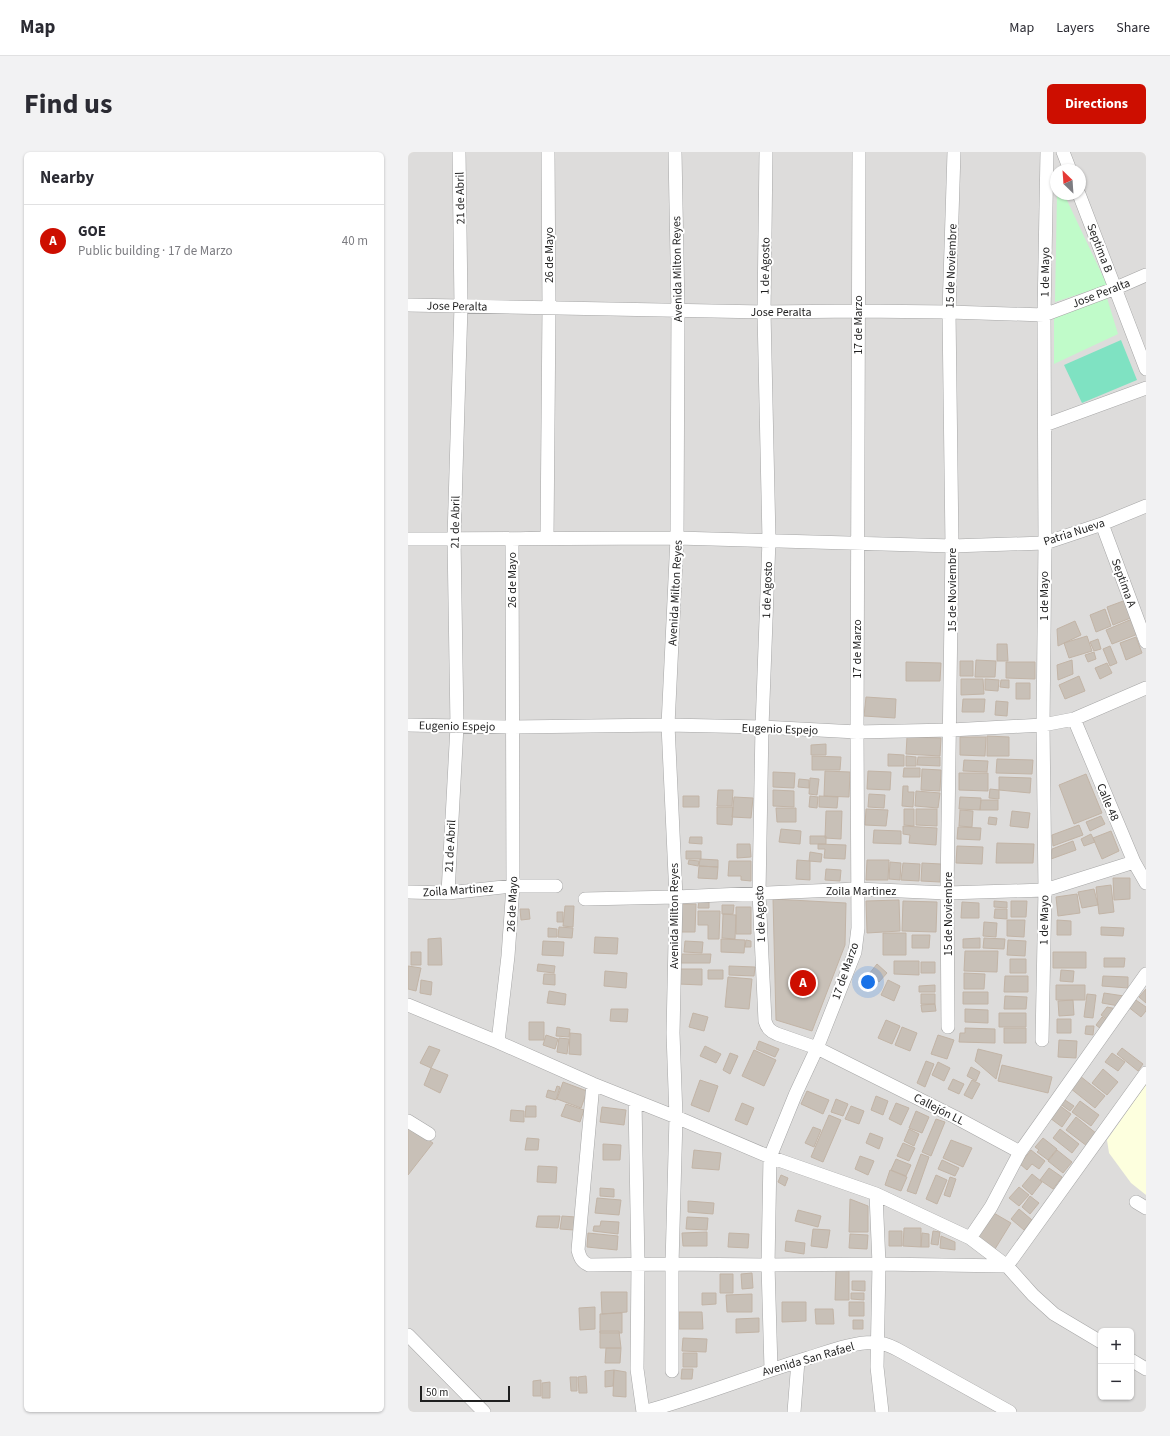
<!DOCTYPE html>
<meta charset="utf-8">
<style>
body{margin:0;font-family:"Source Sans 3",sans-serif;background:#f2f2f3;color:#2b2b33}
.controls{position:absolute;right:12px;bottom:12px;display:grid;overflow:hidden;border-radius:6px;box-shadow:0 1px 3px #0004}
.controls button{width:36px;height:36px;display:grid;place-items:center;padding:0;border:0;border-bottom:1px solid #e1e1e2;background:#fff;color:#2b2b33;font:20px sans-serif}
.compass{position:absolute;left:642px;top:12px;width:36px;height:36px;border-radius:50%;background:#fff;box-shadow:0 1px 3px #0004;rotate:335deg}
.scale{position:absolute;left:12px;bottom:10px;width:90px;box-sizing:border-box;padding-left:4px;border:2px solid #1f1f1f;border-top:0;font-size:11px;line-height:14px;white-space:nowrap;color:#1f1f1f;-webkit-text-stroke:3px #fff;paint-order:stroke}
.you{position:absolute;left:460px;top:830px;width:14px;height:14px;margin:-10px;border:3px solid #fff;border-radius:50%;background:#1a73e8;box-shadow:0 0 0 6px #1a73e833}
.badge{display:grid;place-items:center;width:26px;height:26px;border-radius:50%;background:#cd0e00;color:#fff;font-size:13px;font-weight:700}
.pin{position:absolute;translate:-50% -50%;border:2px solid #fff;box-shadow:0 1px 4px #0006}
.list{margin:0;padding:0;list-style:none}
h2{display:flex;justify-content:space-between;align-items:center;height:52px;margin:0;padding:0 16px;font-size:17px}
h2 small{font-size:13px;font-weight:400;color:#7c7c81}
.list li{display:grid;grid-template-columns:26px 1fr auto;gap:12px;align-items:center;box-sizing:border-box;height:72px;padding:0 16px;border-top:1px solid #e1e1e2}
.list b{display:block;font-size:15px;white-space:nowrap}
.list p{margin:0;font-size:13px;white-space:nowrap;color:#7c7c81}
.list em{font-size:13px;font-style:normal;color:#7c7c81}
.map{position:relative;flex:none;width:738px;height:1260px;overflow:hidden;border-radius:6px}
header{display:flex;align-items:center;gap:24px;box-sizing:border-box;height:56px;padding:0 20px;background:#fff;border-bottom:1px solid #e1e1e2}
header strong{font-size:19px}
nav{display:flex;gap:22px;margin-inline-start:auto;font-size:14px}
.intro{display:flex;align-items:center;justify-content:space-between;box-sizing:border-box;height:96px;padding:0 24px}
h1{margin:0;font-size:28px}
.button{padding:10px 18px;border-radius:6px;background:#cd0e00;color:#fff;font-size:14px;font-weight:700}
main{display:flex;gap:24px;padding:0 24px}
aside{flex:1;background:#fff;border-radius:6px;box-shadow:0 1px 3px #0004}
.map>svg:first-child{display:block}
</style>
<header>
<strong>Map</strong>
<nav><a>Map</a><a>Layers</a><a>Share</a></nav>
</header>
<div class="intro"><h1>Find us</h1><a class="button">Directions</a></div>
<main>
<aside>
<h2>Nearby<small></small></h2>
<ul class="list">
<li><span class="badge">A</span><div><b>GOE</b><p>Public building · 17 de Marzo</p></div><em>40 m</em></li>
</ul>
</aside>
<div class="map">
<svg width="738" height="1260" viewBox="0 0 738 1260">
<rect width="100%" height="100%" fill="#f0ede4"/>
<!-- residential -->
<path fill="#dddcdb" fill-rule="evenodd" d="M0,0h738v1260h-738zM648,18h24v24h-24zM693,1179h30v66h-30z"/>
<!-- education -->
<path fill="#fdffde" d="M738,932v111l-15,-12 -22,-30 -2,-13z"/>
<!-- park -->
<path fill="#c0fbc9" d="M649,42h7l43,91 -52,17z
M699,146l11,36 -64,30v-46z"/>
<!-- pitch -->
<path fill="#7fe2c2" d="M713,188l16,40 -55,23 -18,-38z"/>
<!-- building -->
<path fill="#c8c0b7" stroke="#c2b4a6" d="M718,448l7,17 -20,8 -6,-18z
M697,457l6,17 -15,6 -6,-17z
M724,467l6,15 -26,10 -6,-14z
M667,469l6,14 -23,11 -1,-17z
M679,484l5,15 -23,7 -5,-15z
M728,485l6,16 -16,7 -6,-17z
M690,487l3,10 -7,2 -4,-9z
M589,492h10l1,17h-11z
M702,494l7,17 -7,3 -7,-17z
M686,500l2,7 -8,3 -3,-7z
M568,508l20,1 -1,16h-20z
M664,508l1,14 -15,6 -1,-15z
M552,509h13v15h-13z
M498,510l35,1 -1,18h-34z
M598,510h29v17l-29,-1z
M699,511l5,10 -12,6 -5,-11z
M671,524l6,15 -20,8 -6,-14z
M553,527h22l1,15 -23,1z
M577,527l14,1 -1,11 -13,-1z
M593,528h8v8l-9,-1z
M608,531h14v16h-14z
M458,545l30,2 -1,19 -31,-2z
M555,547h22l-1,13h-22z
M588,549l12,1 -1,14 -12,-1z
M579,584l22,1v19h-22z
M499,585l34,1 -1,18 -34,-2z
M552,585h26l-1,19 -25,-1z
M418,592v11h-15v-10z
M480,602l16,1v11h-16z
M404,604l29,1 -1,13h-28z
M498,604l10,1v9h-10z
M510,605h22v9l-23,-1z
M589,607l36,1 -1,14 -36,-1z
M556,608l24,1 -1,11 -24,-1z
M496,616h16v9h-17z
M514,617l19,1 -1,21 -19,-1z
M417,619l25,1 -1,25 -25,-1z
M460,619l23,1 -1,18 -23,-1z
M365,620l22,1 -1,15 -21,-1z
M551,621h29v18l-29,-1z
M678,622l16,39 -28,11 -15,-39z
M591,625l32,1 -1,15 -31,-3z
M402,626l9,1 -2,16 -8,-1z
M391,627l10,1v8l-11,-1z
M495,634h5v6h6l-1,15 -11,-1z
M582,637l9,1v9l-10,-1z
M310,638h15l-1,16h-15z
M365,638l21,1v16l-21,-1z
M508,639l24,2 -2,15 -23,-2z
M461,642l16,1 -1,13 -16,-1z
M275,644h16v11h-16z
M402,644l8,1 -1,11 -8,-1z
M411,644l19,1 -1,11 -18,-1z
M326,645l19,1 -2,20 -19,-1z
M552,645l21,1 -1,12 -21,-1z
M573,648h17v10h-18z
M309,655h16l-1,18 -15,-1z
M368,656h20v14h-19z
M458,657l22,1 -2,16 -21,-1z
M496,657h10v17l-10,-1z
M508,657h21v17l-21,-1z
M552,658l13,1 -1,16 -13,-1z
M418,659h16l-1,28 -16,-1z
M604,659l18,2 -2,15 -18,-2z
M693,664l4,8 -15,7 -4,-9z
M581,665l8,1 -1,7 -8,-1z
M671,673l4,10 -30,11 -1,-11z
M495,674l34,2 -1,17 -27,-2 1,-8 -7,-1z
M550,675l23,1 -1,12 -23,-1z
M373,677l20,2 -1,13 -21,-2z
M466,678l27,1v13l-28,-1z
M703,679l8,20 -17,8 -9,-21z
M683,682l4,8 -11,4 -3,-7z
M402,684h16v8h-16z
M282,685h12v7l-13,-1z
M665,689l3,9 -25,9 1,-10z
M589,691l37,1 -1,19h-37z
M329,692h13l1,13 -14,1z
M410,692l28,1 -1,14 -21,-1 1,-9h-7z
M549,694l26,1 -1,17 -26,-1z
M278,699h15v8h-15z
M402,700l12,2 -1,8 -12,-1z
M292,707l18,1v7l-19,-1z
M281,708l10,1 -1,5 -10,-2z
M389,708l13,1v19l-14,-1z
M459,708h22l-1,20h-22z
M321,709h22v20l-10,-1v-4h-13z
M482,710l11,1 -1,17 -11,-1z
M495,711l17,1 -1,17 -18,-1z
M514,711l19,1 -1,18 -19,-1z
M291,714l19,1 -1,12 -19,-1z
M418,717l15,1 -1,11 -15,-1z
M705,726h17v21l-16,1z
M703,733l3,27 -15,2 -3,-27z
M686,737l4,16 -16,3 -4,-16z
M669,742l3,19 -22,3 -2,-19z
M365,747l73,4 -1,42 -33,86 -36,-11z
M491,748l1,31 -33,2 -1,-32z
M291,749l10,1v6h-11z
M495,749l34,1 -1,30 -34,-1z
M586,749l13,1v6l-13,-1z
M603,749h16l-1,16h-15z
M554,750l17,1v15h-18z
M272,752h16l-1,28h-15z
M314,753h12l-1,9h-11z
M157,754h9l-1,21 -10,-1z
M328,755h15v27h-15z
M112,757h9l1,10 -9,1z
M587,757h12v10l-13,-1z
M290,759h22l-1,28h-11v-14h-10z
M149,760h6v10h-6z
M315,762l13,1 -1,24 -13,-1z
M599,768h18l-1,17 -17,-1z
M649,768l14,1v14h-14z
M576,770l13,1 -1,14 -13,-1z
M151,775l14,1 -1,10 -14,-1z
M693,775l23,1 -1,8 -22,-1z
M140,776l9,1v8h-9z
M475,781h23v22h-23z
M504,783h18l-1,13h-17z
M187,785l23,1 -1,16 -23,-1z
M33,786l1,27h-14v-26z
M572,786v10h-17v-9z
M576,786l21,1 -1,10 -21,-1z
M313,787l24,1 -1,13 -23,-1z
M338,788l5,1v6h-6z
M600,788l18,1 -1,15 -18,-1z
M135,789l21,1 -1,14 -21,-1z
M277,789l18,1 -1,11 -18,-1z
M557,799h33l-1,21 -33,-1z
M3,800h10v13h-10z
M645,800h33v16h-33z
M274,802h29l-1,9h-29z
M696,806h21l-1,9h-20z
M602,807h16v14h-16z
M486,809h25v14l-25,-1z
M513,810h14v11h-14z
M130,812l17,2 -1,7 -17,-2z
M469,812l10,9 -8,9 -10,-8z
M0,814l13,2 -5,23 -8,-2z
M321,814l26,1 -1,9 -25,-1z
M270,817h24v16l-24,-1z
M300,818h15v9h-15z
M653,818l13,1 -1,11 -13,-1z
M197,819l22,2 -1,15 -22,-2z
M556,821l21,1 -1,15h-20z
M136,822h11v11l-12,-1z
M597,824h23v16h-24z
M695,824l25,1v11l-26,-2z
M320,825l24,2 -3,30 -24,-2z
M13,828l11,2 -1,13 -11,-2z
M480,828l12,6 -6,15 -13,-6z
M527,833v7h-16v-6z
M648,833h29v15h-29z
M738,837v14l-7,-6z
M141,839l17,3 -1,11 -18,-2z
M555,840h25v12h-25z
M696,841l20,3 -5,10 -17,-3z
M513,842h14v10h-14z
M679,842l9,1 -3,23 -9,-1z
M597,844l22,1 -1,12h-22z
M725,846l13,9v4l-5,6 -14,-11z
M665,848l1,15 -15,1 -1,-15z
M527,852l1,7 -14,1 -1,-7z
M699,855l10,2 -8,12 -8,-6z
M203,857h17l-1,13 -17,-1z
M557,857l23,1v13l-23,-1z
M285,861l15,4 -4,14 -15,-4z
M591,861h27v14h-27z
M694,865l5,4 -6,8 -5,-4z
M649,867h14v14h-14z
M478,868l14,6 -8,18 -14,-6z
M121,870h15v18h-15z
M678,874h8l-1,9 -8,-1z
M149,875l13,2 -1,8 -13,-1z
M494,875l15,6 -7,18 -15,-6z
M557,876l30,1v14l-36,-1 1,-9h5z
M596,876h22v15h-22z
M162,881l11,1v21l-12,-1z
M138,883l12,4 -3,10 -12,-4z
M530,883l16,5 -7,19 -16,-5z
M151,886l10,1 -2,15 -10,-2z
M651,888l18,1 -1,17 -18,-1z
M351,889l20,8 -4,8 -19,-8z
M21,894l11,4 -9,18 -11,-5z
M297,894l16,8 -5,9 -16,-7z
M714,896l21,16 -5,7 -21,-17z
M570,897l24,6 -6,24 -21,-18z
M346,898l22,10 -12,26 -22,-10z
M322,901l8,3 -8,18 -7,-4z
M704,901l13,9 -7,9 -13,-9z
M518,909l8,3 -9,23 -8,-4z
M530,910l12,6 -6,13 -12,-6z
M594,913l50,12 -4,16 -50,-12z
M563,915l9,5 -4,9 -9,-5z
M23,916l17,7 -8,18 -16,-8z
M695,917l15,13 -11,13 -15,-12z
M672,924l25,20 -10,12 -25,-20z
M545,927l11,5 -5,10 -11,-5z
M292,928l18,6 -9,26 -18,-7z
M564,928l8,4 -8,15 -8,-4z
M155,930l24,9 -6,17 -24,-9z
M149,934l3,1 -4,13 -10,-3 2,-7 7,2z
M399,939l22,9 -6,14 -22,-10z
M468,944l12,5 -5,14 -12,-5z
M654,946l12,8 -4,5 -11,-8z
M428,947l12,5 -5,12 -12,-4z
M672,949l19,14 -8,11 -19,-14z
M334,951l12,5 -7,17 -12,-5z
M488,951l13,5 -8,17 -12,-6z
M158,952l18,6 -4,12 -19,-6z
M651,953l12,9 -9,13 -12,-9z
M118,954h10v11h-11z
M443,954l13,5 -5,13 -14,-5z
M194,955l24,3 -2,15 -24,-3z
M103,958l13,1v11l-14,-1z
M508,959l13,6 -7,16 -13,-5z
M421,963l12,5 -18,42 -12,-5z
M668,965l21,17 -10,12 -21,-16z
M528,967l9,3 -14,34 -9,-4z
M0,975l25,16 -25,32z
M405,975l8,3 -7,17 -9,-4z
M501,977l10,5 -5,12 -10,-5z
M652,977l19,15 -7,9 -19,-15z
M462,981l13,5 -4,11 -13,-6z
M119,986l12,1 -1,11h-13z
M635,986l14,11 -9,11 -11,-8 2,-2 -4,-3z
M543,988l21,8 -9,19 -20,-9z
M495,991l12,5 -6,13 -12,-5z
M195,992l18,1 -1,15h-17z
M286,998l27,3 -2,17 -27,-2z
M623,998l14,11 -6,8 -7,-5 -5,6 -7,-6z
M649,998l15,12 -9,11 -15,-12z
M513,1002l8,3 -13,37 -9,-3z
M452,1004l14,5 -6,14 -13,-6z
M488,1007l15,6 -5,11 -15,-6z
M534,1008l17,8 -4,8 -17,-7z
M130,1014l19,1 -1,16 -19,-1z
M641,1016l13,9 -9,12 -13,-9z
M482,1018l17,7 -6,14 -16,-6z
M624,1022l10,8 -10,13 -10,-9z
M373,1023l7,3 -3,8 -7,-4z
M528,1023l11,5 -10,24 -11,-5z
M542,1025l6,2 -6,18 -6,-2z
M611,1035l10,8 -10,11 -10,-8z
M192,1036l14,1v8l-14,-1z
M622,1044l9,7 -9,11 -8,-7z
M189,1046l24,2 -2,15 -24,-2z
M442,1047l18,7v26h-19z
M280,1049l26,2 -1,11 -25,-2z
M611,1057l13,11 -8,10 -13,-11z
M390,1058l23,6 -3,11 -23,-6z
M584,1060l19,11 -16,26 -19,-11z
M130,1064h22l-2,12 -22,-1z
M154,1064l14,1 -2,13 -14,-1z
M279,1065l21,1 -1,12 -21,-1z
M193,1069l18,1 -1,12 -25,-3 1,-5h6z
M496,1076h17v19l-18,-1z
M405,1077l17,1 -3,18 -16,-2z
M481,1079h13v15h-13z
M525,1079l7,1 -2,13 -7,-1z
M299,1080v14h-24l-1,-13z
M180,1081l30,3 -1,14 -30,-3z
M321,1081l20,1 -1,14 -20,-1z
M514,1081l7,1v13h-8z
M442,1082l18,1 -1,14 -18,-1z
M533,1084l14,6v8l-15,-2z
M378,1089l19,2 -1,11 -19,-3z
M428,1117h13v31h-14z
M344,1121l1,15 -11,1 -1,-15z
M312,1122h13v19h-13z
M444,1129h13v10l-13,-1z
M193,1140h26v20l-25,2z
M294,1141h14v11l-14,1z
M443,1141h13v7l-13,-1z
M344,1142v18h-25l-1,-17z
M374,1150h24v19l-24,1z
M441,1150h15v14h-15z
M187,1155v22l-15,1 -1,-22z
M407,1157h18l1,15h-18z
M271,1160h23l1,17h-24z
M214,1161v20h-22v-19z
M351,1166v14l-23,1v-14z
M445,1168h10v9h-10z
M192,1179h19l2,17h-21z
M275,1186l24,1 -1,13 -24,-1z
M198,1196h15l-1,15h-15z
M275,1201h14v14h-14z
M274,1217h11l-1,10h-11z
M206,1218l-1,16 -8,1v-16z
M206,1218l12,2v25l-13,-1z
M178,1224l1,17h-8l-1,-16z
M162,1225h7v14h-6z
M133,1228v16h-8v-15z
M142,1230v16h-8v-15z"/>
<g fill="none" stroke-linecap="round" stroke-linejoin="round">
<!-- street casing -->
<g stroke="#a6a6a6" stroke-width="14">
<path id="street" d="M358,0l-2,160 5,228 -7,187 -3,166 6,128c2,7 5,10 12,13l40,14 138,69 65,35 -29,55 -21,31
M655,0l7,18
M671,42l67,175
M0,153l356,7 94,-1 91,1 95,3 72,-27 30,-13
M637,273l101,-37
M694,372l44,118
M0,387l269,-1 275,8 93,-3 57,-19 44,-18
M666,567l60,143 12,21
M0,573l105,2 155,-2 94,2 95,5 94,-2 92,-5 31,-6 72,-31
M0,740l40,1 65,-7h43
M40,741l9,-167 -3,-188 7,-232 -2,-154
M177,747l91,-2 181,-8 90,4 98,-3 89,-28
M0,853l90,37 95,42 83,33 94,40 26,-64 21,-45 38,-96 3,-24 -1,-196 2,-580
M540,875l-1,-134 5,-347 -3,-234 5,-160
M634,888l3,-150 -2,-165 2,-182 -1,-228 3,-163
M90,890l10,-86 5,-70 -1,-347 35,-1 2,-230 -1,-156
M185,932l-15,166c2,8 4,12 11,15l83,-1 96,1 3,104
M227,949l3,164 -1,104 6,43
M0,969l21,13
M612,1000l126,-178
M468,1042l-106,-37 -2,108 111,-1 128,2 -37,-28 -94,-44 3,70 -2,103 5,45
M728,1050l10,6
M0,1183l76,77
M693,1190l-47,-28 -21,-19 -26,-29 139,-193
M723,1208l15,9
M264,1219v-107l4,-147 -3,-84 3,-136 -8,-172 9,-187 1,-228 -3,-158
M235,1260c56,-15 110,-37 165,-54 19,-6 51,-18 71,-15 8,1 16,5 23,9l108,60
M386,1260l4,-51"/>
</g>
<!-- street -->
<use href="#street" stroke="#fff" stroke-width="13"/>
</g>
<g text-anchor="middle" stroke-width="4" stroke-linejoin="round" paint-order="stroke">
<!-- street labels -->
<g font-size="12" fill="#1f1f1f" stroke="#fff">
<text transform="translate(52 46) rotate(-91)" y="4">21 de Abril</text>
<text transform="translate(692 96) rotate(69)" y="4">Septima B</text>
<text transform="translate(141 103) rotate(-90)" y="4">26 de Mayo</text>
<text transform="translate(357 114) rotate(-89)" y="4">1 de Agosto</text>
<text transform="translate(543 114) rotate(-88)" y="4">15 de Noviembre</text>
<text transform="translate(269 117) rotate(-91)" y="4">Avenida Milton Reyes</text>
<text transform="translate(637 120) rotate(-89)" y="4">1 de Mayo</text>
<text transform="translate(693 141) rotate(-21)" y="4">Jose Peralta</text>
<text transform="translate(49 154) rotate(1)" y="4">Jose Peralta</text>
<text x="373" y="164">Jose Peralta</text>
<text transform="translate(450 173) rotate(-90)" y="4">17 de Marzo</text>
<text transform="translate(47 370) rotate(-89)" y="4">21 de Abril</text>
<text transform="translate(666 380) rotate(-18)" y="4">Patria Nueva</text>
<text transform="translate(104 428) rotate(-90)" y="4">26 de Mayo</text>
<text transform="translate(716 431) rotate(70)" y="4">Septima A</text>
<text transform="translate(359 438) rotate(-88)" y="4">1 de Agosto</text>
<text transform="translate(544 438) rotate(-90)" y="4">15 de Noviembre</text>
<text transform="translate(267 441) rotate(-87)" y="4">Avenida Milton Reyes</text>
<text transform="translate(636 444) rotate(-90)" y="4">1 de Mayo</text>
<text transform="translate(449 497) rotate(-90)" y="4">17 de Marzo</text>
<text transform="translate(49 574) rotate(1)" y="4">Eugenio Espejo</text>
<text transform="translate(372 577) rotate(2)" y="4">Eugenio Espejo</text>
<text transform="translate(700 650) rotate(67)" y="4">Calle 48</text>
<text transform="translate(42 694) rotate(-87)" y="4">21 de Abril</text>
<text transform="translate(50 738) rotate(-4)" y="4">Zoila Martinez</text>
<text x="453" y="743">Zoila Martinez</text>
<text transform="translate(104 752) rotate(-87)" y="4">26 de Mayo</text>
<text transform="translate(352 762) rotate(-92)" y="4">1 de Agosto</text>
<text transform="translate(540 762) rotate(-90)" y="4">15 de Noviembre</text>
<text transform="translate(266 764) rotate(-90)" y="4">Avenida Milton Reyes</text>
<text transform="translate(636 768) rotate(-89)" y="4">1 de Mayo</text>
<text transform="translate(437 819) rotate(-71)" y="4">17 de Marzo</text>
<text transform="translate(531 957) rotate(27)" y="4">Callejón LL</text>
<text transform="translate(400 1207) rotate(-16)" y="4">Avenida San Rafael</text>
</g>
</g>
</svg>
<div class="controls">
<button>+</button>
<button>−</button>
</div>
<svg class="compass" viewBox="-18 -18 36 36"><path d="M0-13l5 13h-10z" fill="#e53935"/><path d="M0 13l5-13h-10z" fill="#7c7c81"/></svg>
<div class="scale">50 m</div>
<div class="you"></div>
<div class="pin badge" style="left:395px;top:831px">A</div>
</div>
</main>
